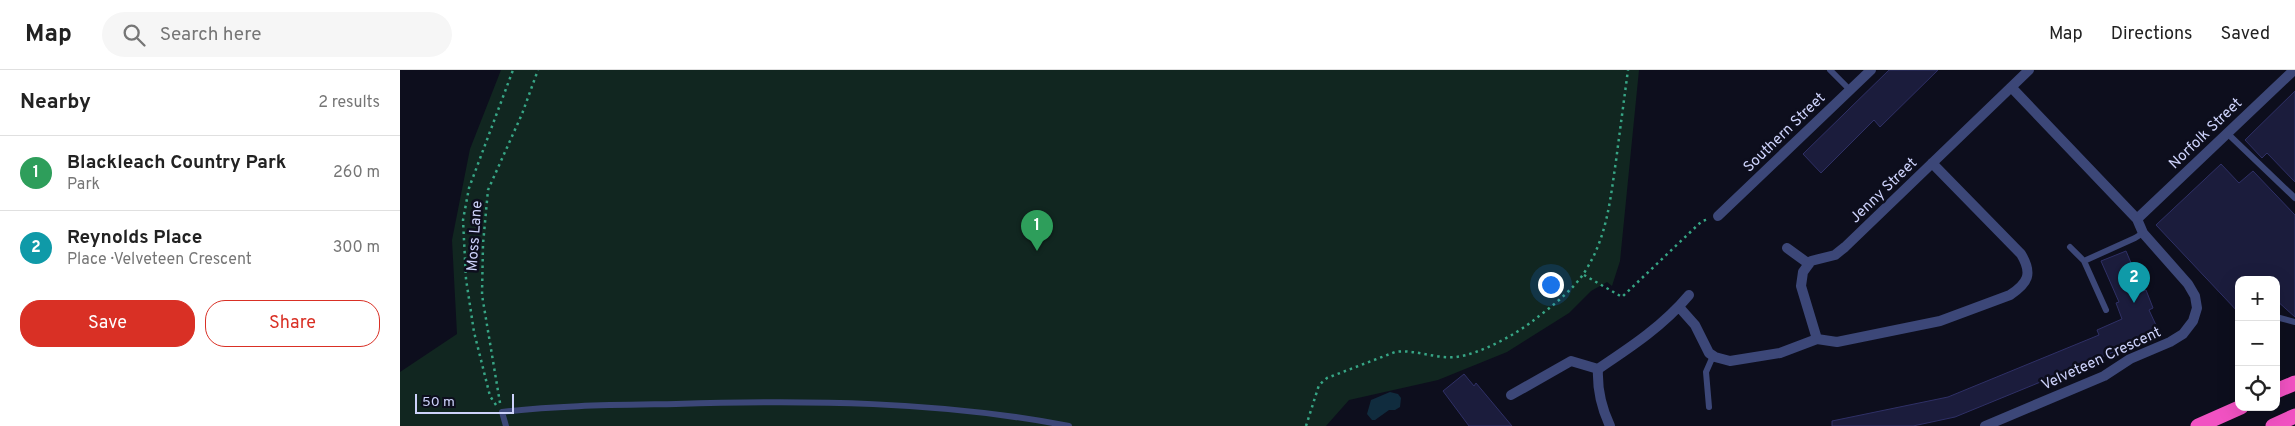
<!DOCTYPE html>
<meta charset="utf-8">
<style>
body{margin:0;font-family:Overpass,sans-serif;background:#f6f6f6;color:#222}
.controls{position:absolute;right:15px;bottom:15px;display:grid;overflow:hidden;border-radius:10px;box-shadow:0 5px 20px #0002}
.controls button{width:45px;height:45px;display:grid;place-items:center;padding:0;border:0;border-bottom:1px solid #e0e0e0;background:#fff;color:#222;font:25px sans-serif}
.scale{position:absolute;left:15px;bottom:12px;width:99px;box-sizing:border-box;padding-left:5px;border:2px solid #cdd2fb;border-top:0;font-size:14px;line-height:18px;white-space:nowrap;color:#cdd2fb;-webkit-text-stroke:4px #0d0e1d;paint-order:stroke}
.you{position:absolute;left:1150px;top:214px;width:18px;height:18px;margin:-12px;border:4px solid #fff;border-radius:50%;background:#1a73e8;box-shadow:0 0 0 8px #1a73e833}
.badge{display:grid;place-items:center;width:32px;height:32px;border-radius:50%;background:#d93025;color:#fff;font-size:16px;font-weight:700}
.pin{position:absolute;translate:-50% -41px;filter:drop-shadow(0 1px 2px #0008)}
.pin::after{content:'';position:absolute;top:26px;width:18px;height:15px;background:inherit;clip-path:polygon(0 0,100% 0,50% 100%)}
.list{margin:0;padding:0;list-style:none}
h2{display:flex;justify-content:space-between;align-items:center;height:65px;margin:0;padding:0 20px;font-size:21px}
h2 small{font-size:16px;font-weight:400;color:#767676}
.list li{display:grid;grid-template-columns:32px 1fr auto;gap:15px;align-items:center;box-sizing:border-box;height:75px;padding:0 20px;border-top:1px solid #e0e0e0}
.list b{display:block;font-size:19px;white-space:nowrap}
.list p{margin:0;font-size:16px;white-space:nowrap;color:#767676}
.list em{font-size:16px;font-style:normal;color:#767676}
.actions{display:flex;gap:10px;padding:15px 20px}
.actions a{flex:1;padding:11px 0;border:1px solid #d93025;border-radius:20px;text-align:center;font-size:18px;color:#d93025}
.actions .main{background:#d93025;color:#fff}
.icon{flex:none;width:28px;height:28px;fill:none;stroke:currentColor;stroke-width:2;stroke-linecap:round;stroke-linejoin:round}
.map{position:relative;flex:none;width:1895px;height:356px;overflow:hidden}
header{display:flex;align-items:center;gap:30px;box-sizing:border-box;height:70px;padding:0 25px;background:#fff;border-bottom:1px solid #e0e0e0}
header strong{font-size:24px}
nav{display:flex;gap:28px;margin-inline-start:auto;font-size:18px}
.search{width:350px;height:45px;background:#f6f6f6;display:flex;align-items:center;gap:12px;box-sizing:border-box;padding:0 18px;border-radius:28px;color:#767676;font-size:19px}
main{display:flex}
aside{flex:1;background:#fff}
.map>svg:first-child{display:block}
</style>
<header>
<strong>Map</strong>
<div class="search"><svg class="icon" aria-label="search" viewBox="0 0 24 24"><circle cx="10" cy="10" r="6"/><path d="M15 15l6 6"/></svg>Search here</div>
<nav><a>Map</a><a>Directions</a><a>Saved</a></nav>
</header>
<main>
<aside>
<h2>Nearby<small>2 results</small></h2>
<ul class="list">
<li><span class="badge" style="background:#2e9e5b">1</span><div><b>Blackleach Country Park</b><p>Park</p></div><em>260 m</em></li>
<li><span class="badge" style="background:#0f9aa8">2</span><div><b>Reynolds Place</b><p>Place · Velveteen Crescent</p></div><em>300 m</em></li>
</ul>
<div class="actions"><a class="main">Save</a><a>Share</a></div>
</aside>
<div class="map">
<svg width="1895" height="356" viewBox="0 0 1895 356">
<rect width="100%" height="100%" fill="#0d0e1d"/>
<!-- green -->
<path fill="#112620" d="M101,0h1138l-19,191 -8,25 -5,-4 -16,9 -22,22 -62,39 -69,28 -89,20 -23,26h-926v-54l57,-38 -5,-94 18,-91z"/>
<!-- water -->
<path fill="#102c3e" d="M990,322l8,2 3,4 -1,9 -5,3h-6l-14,10h-3l-5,-6 4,-14z"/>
<!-- building -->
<path fill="#1b1c3c" stroke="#2f3066" d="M1489,0h49l-58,57 -6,-7 -53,53 -18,-19z
M1895,21v91l-28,-29 -5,5 -17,-18z
M1821,94l18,19 14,-12 42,44v102l-19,-17v-20h-37v33l-83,-88z
M1726,181l17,40 3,-1 7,18 -4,2 12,26 -15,6 -2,-5 -19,8 1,2 -171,70 -42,9h-81v-5l116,-24 151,-62 -2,-5 25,-11 -6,-16 3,-1 -18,-41z
M1064,304l10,12 2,-3 36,43h-43l-26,-35z"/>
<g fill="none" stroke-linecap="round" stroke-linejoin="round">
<!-- path -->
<path stroke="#37a585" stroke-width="2.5" stroke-dasharray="2.5 4" stroke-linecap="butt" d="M1184,205l38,22 80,-76 7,-2
M100,333l-18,-108 1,-51 5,-54 34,-76 16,-44
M96,335l-6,-9 -16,-64 -8,-53 -3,-59 6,-32 44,-118
M906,356l13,-41 8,-7 68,-26c20,-3 40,7 61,5 24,-3 59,-22 78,-37 17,-13 38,-29 50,-47 23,-35 26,-72 32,-112 4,-31 8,-61 12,-91"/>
<!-- lane -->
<path stroke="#3c4778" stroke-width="6" d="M1430,0l20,20
M1827,63l68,65
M1670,177l14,14
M1706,240l-22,-49 51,-23 8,-5
M1876,247l19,5
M1309,337l-3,-35 7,-16
M106,356l-4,-14c58,-7 116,-7 174,-8 130,-4 264,-3 393,22"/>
<!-- street -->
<path stroke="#3c4778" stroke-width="10" d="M1318,146l153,-146
M1737,149l157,-149
M1387,178l22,16
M1279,237l16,18 14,28 6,4 15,4 50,-8 37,-14 20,3 103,-21 70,-26c18,-12 23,-21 11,-41l-89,-91
M1417,269l-16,-53 2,-14 8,-11 24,-6 10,-8 184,-177
M1198,299c-1,21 3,38 12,57
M1111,325l60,-34 27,8c33,-22 65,-43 91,-74
M1585,356l119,-50 26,-17 40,-17 13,-8 10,-13 4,-13 -2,-12 -7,-12 -45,-51 -6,-14 -125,-131"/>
<!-- highway -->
<path stroke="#f152c2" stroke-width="15" d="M1876,321l19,-8
M1798,356l43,-19
M1873,356l22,-10"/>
</g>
<g text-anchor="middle" stroke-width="5" stroke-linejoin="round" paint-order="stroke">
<!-- street labels -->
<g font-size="15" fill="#cdd2fb" stroke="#0d0e1d">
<text transform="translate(1384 62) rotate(-44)" y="5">Southern Street</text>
<text transform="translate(1805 63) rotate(-44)" y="5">Norfolk Street</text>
<text transform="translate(1483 120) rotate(-44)" y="5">Jenny Street</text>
<text transform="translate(74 166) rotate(-86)" y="5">Moss Lane</text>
<text transform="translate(1701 288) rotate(-25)" y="5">Velveteen Crescent</text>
</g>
</g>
</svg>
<div class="controls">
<button>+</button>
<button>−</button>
<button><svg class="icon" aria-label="locate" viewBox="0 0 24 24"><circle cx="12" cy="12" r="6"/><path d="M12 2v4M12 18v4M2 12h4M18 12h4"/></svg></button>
</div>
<div class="scale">50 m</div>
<div class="you"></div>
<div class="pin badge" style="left:637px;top:181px;background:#2e9e5b">1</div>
<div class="pin badge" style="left:1734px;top:233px;background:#0f9aa8">2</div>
</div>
</main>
